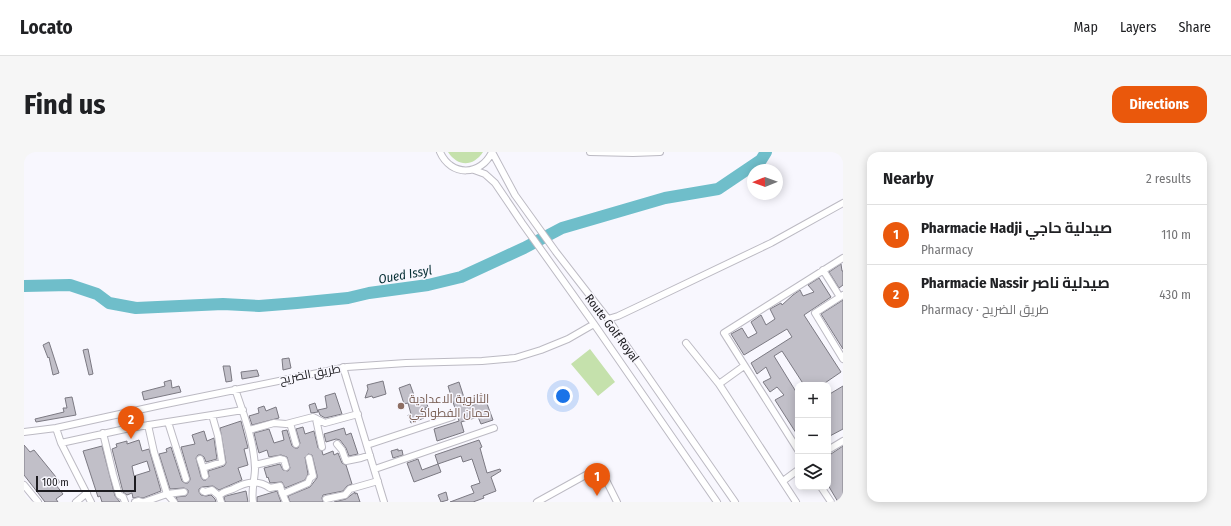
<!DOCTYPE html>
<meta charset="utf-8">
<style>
body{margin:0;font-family:"Fira Sans Condensed",Cairo,sans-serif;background:#f6f6f6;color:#202124}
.controls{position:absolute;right:12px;bottom:12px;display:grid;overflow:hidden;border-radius:8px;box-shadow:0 2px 10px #0003}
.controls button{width:36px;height:36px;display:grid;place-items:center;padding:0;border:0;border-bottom:1px solid #e0e0e0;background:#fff;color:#202124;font:20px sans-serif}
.compass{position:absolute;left:723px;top:12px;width:36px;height:36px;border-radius:50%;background:#fff;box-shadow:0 2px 10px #0003;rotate:269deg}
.scale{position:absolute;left:12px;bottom:10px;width:100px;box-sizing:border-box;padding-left:4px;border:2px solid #1d1c20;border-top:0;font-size:11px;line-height:14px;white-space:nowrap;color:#1d1c20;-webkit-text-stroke:3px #f8f7fe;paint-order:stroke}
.you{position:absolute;left:539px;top:244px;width:14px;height:14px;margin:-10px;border:3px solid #fff;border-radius:50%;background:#1a73e8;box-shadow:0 0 0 6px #1a73e833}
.badge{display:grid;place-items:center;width:26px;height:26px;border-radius:50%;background:#ea580c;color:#fff;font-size:13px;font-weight:700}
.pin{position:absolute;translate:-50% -33px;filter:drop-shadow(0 1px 2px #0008)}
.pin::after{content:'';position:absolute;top:21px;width:14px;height:12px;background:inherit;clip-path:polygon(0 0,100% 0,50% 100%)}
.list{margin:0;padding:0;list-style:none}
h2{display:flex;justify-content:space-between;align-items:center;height:52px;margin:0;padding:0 16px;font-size:17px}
h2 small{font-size:13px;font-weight:400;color:#757577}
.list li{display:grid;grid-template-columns:26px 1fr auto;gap:12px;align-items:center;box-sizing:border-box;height:60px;padding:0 16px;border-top:1px solid #e0e0e0}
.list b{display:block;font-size:15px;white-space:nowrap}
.list p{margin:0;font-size:13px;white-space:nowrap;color:#757577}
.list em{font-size:13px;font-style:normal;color:#757577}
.icon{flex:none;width:22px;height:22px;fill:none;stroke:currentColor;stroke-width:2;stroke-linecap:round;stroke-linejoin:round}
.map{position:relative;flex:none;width:819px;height:350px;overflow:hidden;border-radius:12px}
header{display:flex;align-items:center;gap:24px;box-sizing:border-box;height:56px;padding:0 20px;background:#fff;border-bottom:1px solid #e0e0e0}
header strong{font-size:19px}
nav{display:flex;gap:22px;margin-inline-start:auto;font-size:14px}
.intro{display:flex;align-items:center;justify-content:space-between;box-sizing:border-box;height:96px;padding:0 24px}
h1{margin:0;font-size:28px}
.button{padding:10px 18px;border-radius:12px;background:#ea580c;color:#fff;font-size:14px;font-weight:700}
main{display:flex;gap:24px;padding:0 24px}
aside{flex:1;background:#fff;border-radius:12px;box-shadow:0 2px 10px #0003}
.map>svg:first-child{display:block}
</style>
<header>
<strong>Locato</strong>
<nav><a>Map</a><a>Layers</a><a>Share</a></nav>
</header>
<div class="intro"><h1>Find us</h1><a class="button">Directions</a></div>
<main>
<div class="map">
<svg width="819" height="350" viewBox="0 0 819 350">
<rect width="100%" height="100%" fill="#f8f7fe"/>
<!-- green -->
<path fill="#c5e1ac" d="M424,0h35c-10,15 -25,15 -35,0z
M566,197l25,33 -17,14 -27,-32z"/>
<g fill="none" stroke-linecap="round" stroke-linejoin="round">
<!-- river -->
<path stroke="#6fbeca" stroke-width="12" d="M0,134l46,-1 27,9 12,9 27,5 87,-4 36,2 38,-3 51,-5 21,-5 59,-8 33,-8 63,-29 38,-20 103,-30 53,-9 43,-29 5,-8"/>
</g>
<!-- building -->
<path fill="#c1bfc8" stroke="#7b7982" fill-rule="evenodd" d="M817,112l1,7h1v14l-4,3 -10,-16z
M795,126l12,19 -27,18 37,57 -19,13h-18l-22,-34 -8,5 24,39v41l-23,-36 9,-5 -7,-8 -7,5 -7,-10 8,-4 -5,-11 -9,7 -6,-11 41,-26 -5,-8 -43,26 -13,-21 11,-6 6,10 9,-5 -6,-11 10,-7 5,10 9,-6 -5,-10 11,-6 1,2 11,-10 7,-5 3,6 11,-4 -6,-7z
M819,148v49l-22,-35z
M25,190l10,31 -6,2 -4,-18 -1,1 -5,-13z
M64,197l5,25 -4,1 -6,-25z
M265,206l2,10 -8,2 -1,-11z
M199,214h7l2,15 -6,1z
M233,218l2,6 -17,3 -1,-7z
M147,228l1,8 7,-2 2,6 -37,8 -2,-8 23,-6 -1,-4z
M359,229l3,13 -13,4 -1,-2 -7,2 3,-9 -1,-4z
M435,230l8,25 19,-6 7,19 -12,4 -3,-7 -17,5 3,10 -27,9 -3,-12 25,-8 -11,-35z
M386,232l5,14 9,-1 4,10 -3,1 1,4 -4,1 2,5 -13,5 -3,-8 3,-1 -3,-11 -4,1 -5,-16z
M819,234v43l-15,8v-42z
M311,241l7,21 -17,4 -5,-3 -2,-5 9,-2 -2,-12z
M48,245l4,18 -40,7 -1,-3 29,-7 -1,-4h4l-2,-10z
M291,251l3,9 -7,1 -2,-8z
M240,254l2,5 10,-4 3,11 -27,7 -3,-9 10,-3 -1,-5z
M217,269l7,27 -4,1 4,16 -10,3 4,12 -23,10 -6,-4 -11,1 -3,2v3l2,3 5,1 5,-1 4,4 1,3h-38l-2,-5 10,-1 2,-3v-3l-4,-2 -14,1 -11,-35 8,-2 -1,-3 5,-2 11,34 3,2h3l2,-3v-2l-9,-31 14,-3 -3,-9 12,-4 3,10 7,-3 3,21 -11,3 -2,-5 -3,-2h-3l-2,3 5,19 2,3h3l3,-3 -1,-6 16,-5 2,-3 -6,-35z
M279,275l2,7 9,-3 4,17 4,3 1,4 10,-4 1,4 4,-2 4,10 4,2 6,19 -5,2 -4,5 -20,4 -1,3 1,4h-33l-2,-6 22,-9 7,-9v-3l-5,-20 -4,-1 -3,3 3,17 -3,6 -20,8 -3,-6 -12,1 -2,-6 -1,1 -3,-10 16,-4 3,6 5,1 2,-3 -3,-11 -6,-2 -12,2 -2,-7 -8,3 -2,-7 -3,-13 15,-4 5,14 10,-3 -2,-9 5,-1 5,16 3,2h3l2,-5 -4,-14z
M320,276l2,7 5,-2 7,21 -9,2 -3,-8 -6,-8 -4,-1 -10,3 -2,-8z
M115,288l3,11 7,-2 12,42 -18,7 -5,-1 -5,1 -1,-5 -5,2 -4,-3 -11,-43 5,-2 -1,-3 11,-3v3zM123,309l3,10 -16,5 -2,-10z
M455,288l3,7 -2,1 7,25 13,-4 1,2 -10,6 5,14 -13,5 1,2 -11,4h-23l24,-9 -3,-7 9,-3 -8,-24 -9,3 -2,-6 -23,8 -3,-9z
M0,293l6,7 4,-2 26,32 -4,3 7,9 -7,5 2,3h-13l-21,-27z
M78,294l13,50 5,6h-18l-2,-6 -2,1 -15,-46z
M819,294v56h-5l-10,-17v-29z
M374,297v2l4,-1 1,5 -10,3 -2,-7z
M394,307l4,11 16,-6 3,8 -27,10 -7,-19z
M222,339l2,11h-23l-1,-5 2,-1z
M253,339l4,11h-24v-5z
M331,340v2l2,-1 3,9h-26l12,-3z
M422,340l2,8 -7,2 -3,-7z"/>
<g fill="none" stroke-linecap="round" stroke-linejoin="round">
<!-- minor casing -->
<g stroke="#bcbac3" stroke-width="8">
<path id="minor" d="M416,0c11,25 41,24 52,0
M468,0l23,43 41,57 52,67 127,183
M566,0l43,1 27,-1
M450,18l11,4 10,9 27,40 72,101 123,178
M799,118l17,27
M819,143l-28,18 28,46
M584,167l10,-3 19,-9 134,-64 72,-40
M662,191l33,41 77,118
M319,215l41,135
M695,232l25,-18
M211,237c9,26 19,52 20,79 0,12 -4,21 -2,34
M292,267l6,28
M144,270l18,57
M266,271l6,21
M124,273l6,27 13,42 7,8
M32,276l5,15 30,59
M225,278l25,-7 12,1 27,-7 12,6 33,-9
M0,280l32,-4 105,-23 186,-38 59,-4 76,-2 33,-3 26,-8 27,-11 26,-15
M79,281l10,41 6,21 4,2 2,5
M37,291l69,-15 113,-18
M313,292l5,6 4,11 15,-3 9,-3
M343,293l85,-28
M774,298l-74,-117 119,-75
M804,298l15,-9
M176,307l3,9 19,-6 -4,-26 -6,-21
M231,313l25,-6 4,1 2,7
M179,316l2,8
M351,317l119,-41
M759,329l15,-11
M0,333l14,17
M797,335l10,15
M179,339l2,1 7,-2 7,6
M258,341l4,9
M302,347l19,-4 5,-6 28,-8
M52,350l11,-9
M111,350l4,-1 3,1
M120,350l23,-8 17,-2
M197,350l-2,-6c4,-5 9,-5 14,-7 13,-7 25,-10 37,-1l10,-2 2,7h3l23,-10 2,-5 3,-2 -4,-18
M513,350l56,-31 9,1 15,30"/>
</g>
<!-- minor -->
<use href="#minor" stroke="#fff" stroke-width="6"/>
</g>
<!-- markers -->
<circle fill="#8d6e63" stroke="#f8f7fe" stroke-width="1.5" cx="377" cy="254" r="4"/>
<g text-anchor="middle" stroke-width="3" stroke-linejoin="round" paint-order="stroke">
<!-- street labels -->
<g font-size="12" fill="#1d1c20" stroke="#f8f7fe">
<text transform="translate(588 176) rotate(53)" y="4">Route Golf Royal</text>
<text transform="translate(286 222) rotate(-11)" y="4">طريق الضريح</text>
</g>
<!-- education labels -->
<g font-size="12" fill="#785e54" stroke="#f8f7fe" text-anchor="start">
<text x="385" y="251">الثانوية الاعدادية<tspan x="385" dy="14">حمان الفطواكي</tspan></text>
</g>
<!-- water labels -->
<g font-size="13" font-style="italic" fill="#072f35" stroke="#f8f7fe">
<text transform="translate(381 122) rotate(-10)" y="5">Oued Issyl</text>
</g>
</g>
</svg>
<div class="controls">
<button>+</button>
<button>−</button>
<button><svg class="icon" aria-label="layers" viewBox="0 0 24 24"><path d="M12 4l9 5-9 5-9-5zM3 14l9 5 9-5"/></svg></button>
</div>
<svg class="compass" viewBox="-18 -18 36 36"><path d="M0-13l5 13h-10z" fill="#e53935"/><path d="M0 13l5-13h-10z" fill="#757577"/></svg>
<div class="scale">100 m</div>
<div class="you"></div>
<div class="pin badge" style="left:573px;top:344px">1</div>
<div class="pin badge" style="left:107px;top:287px">2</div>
</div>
<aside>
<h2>Nearby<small>2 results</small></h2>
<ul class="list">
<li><span class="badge">1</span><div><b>Pharmacie Hadji صيدلية حاجي</b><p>Pharmacy</p></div><em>110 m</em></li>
<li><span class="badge">2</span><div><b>Pharmacie Nassir صيدلية ناصر</b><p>Pharmacy · طريق الضريح</p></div><em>430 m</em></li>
</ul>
</aside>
</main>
